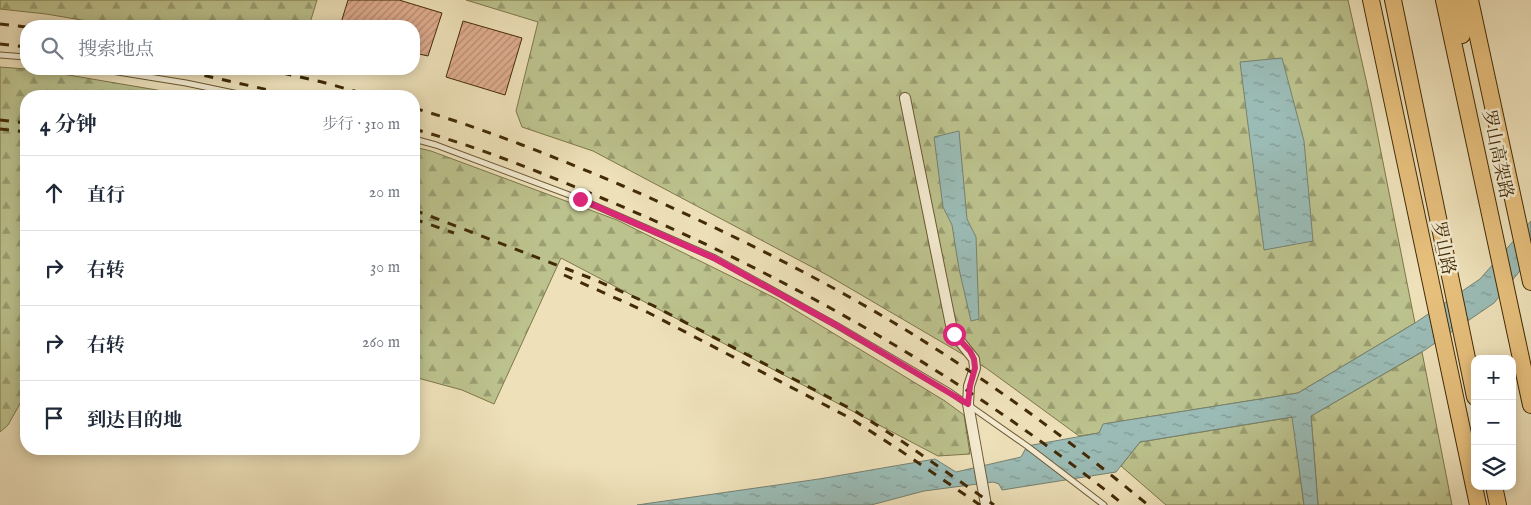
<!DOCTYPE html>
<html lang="zh">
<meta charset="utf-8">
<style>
body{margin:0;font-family:"IM FELL English","Noto Serif SC",serif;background:#f2f2f3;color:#1f2937}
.controls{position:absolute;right:15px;bottom:15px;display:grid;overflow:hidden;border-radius:10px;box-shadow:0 2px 12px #0003}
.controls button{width:45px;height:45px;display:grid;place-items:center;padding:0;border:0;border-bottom:1px solid #e0e1e3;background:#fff;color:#1f2937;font:25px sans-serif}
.stop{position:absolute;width:15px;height:15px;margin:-11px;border:4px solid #db2777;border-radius:50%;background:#fff}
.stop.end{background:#db2777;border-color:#fff;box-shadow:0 1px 5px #0008}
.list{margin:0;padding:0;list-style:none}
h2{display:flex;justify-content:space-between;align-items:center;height:65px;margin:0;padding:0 20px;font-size:21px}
h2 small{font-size:16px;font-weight:400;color:#747a83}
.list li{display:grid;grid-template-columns:32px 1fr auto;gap:15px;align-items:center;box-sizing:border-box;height:75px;padding:0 20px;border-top:1px solid #e0e1e3}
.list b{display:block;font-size:19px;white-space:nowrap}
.list em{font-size:16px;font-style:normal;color:#747a83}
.icon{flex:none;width:28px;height:28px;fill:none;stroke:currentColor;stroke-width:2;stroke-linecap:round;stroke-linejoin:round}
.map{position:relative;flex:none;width:1531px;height:505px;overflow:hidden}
.search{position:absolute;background:#fff;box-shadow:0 2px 12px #0003;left:20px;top:20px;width:400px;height:55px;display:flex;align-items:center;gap:12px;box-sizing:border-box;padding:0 18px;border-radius:20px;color:#747a83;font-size:19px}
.panel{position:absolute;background:#fff;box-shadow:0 2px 12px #0003;left:20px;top:90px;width:400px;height:365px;border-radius:20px}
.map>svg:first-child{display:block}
</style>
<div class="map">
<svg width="1531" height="505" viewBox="0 0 1531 505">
<defs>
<pattern id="forest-firs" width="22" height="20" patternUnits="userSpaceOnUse" patternTransform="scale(1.25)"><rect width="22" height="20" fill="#bcc28d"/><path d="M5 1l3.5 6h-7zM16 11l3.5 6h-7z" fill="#9a9e71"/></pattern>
<pattern id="water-ripples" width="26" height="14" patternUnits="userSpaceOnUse" patternTransform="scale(1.25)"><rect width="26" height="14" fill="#9bbcb6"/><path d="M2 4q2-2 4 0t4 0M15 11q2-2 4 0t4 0" fill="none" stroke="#809992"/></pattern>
<pattern id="building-hatch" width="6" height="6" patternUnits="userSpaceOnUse" patternTransform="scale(1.25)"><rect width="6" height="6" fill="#e0ad90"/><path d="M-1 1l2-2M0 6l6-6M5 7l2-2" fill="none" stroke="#b78d74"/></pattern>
</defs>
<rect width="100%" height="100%" fill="#eee1ba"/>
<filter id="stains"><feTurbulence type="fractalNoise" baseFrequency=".004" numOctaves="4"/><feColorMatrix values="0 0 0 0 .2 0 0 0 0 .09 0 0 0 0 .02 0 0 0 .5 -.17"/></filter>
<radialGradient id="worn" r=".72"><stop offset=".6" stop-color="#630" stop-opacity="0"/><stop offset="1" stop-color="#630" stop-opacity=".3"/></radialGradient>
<!-- forest -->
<path fill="url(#forest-firs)" stroke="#7f764a" d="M0,0h317l-8,26h-192l-71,-12 -46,-5z
M466,0h882l23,102 44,221 -117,70 -194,31 -5,9 -20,3 -93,-68 -157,-92 -236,-125 -71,-24 -6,-16 22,-89z
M0,67l39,3 153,26h-166v297l-18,32 -8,7z
M414,147l17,4 186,69 160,79 168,102 19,14 6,39 -32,2 -377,-198 -67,146 -32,-14 -48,-13z
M1422,352l30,153h-134l-7,-89z
M1293,417l11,88h-138l-45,-39 19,-24z"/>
<!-- water -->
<path fill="url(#water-ripples)" stroke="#778270" d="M1282,58l22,83 9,100 -49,9 -24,-188z
M959,131l8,88 9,18 3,82 -8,2 -12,-52 -7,-44 -9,-18 -9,-70z
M1531,221v36l-37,46 -69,47 -114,66 7,89h-14l-12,-88 -152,25 -24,30 -114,18 -3,-6 -6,-2 -69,9 -53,14h-234l182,-26 116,-20 21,13 65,-15 6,-11 72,-13 4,-9 195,-31 117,-70 65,-44z"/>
<!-- building -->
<path fill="url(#building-hatch)" stroke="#422b06" d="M348,0h51l43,13 -14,43 -9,-2 -3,10 -2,-1v-37h-74z
M463,21l59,17 -17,57 -59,-18z"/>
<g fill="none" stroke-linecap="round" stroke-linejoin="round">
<!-- service casing -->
<g stroke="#6d5833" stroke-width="7">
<path id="service" d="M0,55l26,2
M99,69l87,14 62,13
M414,139l22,6 144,54 135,59 121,67 114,67 77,54 77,59"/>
</g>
<!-- minor casing -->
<g stroke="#6d5833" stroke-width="12">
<path id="minor" d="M905,98l46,227 3,9 20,25 1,9 -6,18 -1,18 18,101"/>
</g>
<!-- primary casing -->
<g stroke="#422b06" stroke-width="18">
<path id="primary" d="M1371,0l107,505
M1470,0l61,282"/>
</g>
<!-- trunk casing -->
<g stroke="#422b06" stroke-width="18">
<path id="trunk" d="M1393,0l82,397
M1444,0l87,405
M1457,0l5,35
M1494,486l4,19"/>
</g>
<!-- service -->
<use href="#service" stroke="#f4ecd2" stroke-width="5"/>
<!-- minor -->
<use href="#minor" stroke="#f4ecd2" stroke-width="10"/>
<!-- primary -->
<use href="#primary" stroke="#e7c07d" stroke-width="16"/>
<!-- trunk -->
<use href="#trunk" stroke="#e7c07d" stroke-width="16"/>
<!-- rail -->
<path stroke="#422b06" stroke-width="3" stroke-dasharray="9 9" stroke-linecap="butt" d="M0,24l26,3
M0,44l26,3
M169,69l29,5 97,22
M265,69l57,13 50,14
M414,108c71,21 141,49 209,78 92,40 182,84 268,135 90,54 176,117 257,184
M0,120l26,3
M0,129l26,3
M414,129c65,18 128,44 190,70 187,78 363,179 520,306
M414,210l179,69 59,26 203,106 48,31 91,63
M414,219l40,14
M564,275l85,38 201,105 48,31 82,56"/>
</g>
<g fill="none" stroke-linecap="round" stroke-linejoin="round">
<!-- route -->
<path stroke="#db2777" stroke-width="6" d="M580,199l134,59 122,67 132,79 2,-18 5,-18 -1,-9 -4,-8 -16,-17"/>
</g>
<g text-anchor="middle" stroke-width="5" stroke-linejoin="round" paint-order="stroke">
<!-- street labels -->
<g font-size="18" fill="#422b06" stroke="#f4ecd2">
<text transform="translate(1498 154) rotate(78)" y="6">罗山高架路</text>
<text transform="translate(1444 248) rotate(78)" y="6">罗山路</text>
</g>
</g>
<rect width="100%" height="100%" filter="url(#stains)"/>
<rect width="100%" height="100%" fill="url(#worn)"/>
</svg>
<div class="controls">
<button>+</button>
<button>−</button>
<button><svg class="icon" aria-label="layers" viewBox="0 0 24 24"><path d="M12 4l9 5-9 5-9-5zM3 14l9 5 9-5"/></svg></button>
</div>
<div class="stop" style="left:954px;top:334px"></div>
<div class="stop end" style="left:580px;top:199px"></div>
<div class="search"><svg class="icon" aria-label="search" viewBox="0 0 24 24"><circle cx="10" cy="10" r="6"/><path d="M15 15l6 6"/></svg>搜索地点</div>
<section class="panel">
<h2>4 分钟<small>步行 · 310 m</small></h2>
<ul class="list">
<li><svg class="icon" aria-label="ahead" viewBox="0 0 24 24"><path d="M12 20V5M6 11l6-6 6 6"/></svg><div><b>直行</b></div><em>20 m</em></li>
<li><svg class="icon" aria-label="right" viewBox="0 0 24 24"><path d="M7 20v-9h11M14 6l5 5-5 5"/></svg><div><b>右转</b></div><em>30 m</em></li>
<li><svg class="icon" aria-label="right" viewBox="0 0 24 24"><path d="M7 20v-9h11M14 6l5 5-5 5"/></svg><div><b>右转</b></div><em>260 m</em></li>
<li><svg class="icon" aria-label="arrive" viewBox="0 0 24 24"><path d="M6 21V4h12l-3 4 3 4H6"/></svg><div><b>到达目的地</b></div></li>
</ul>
</section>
</div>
